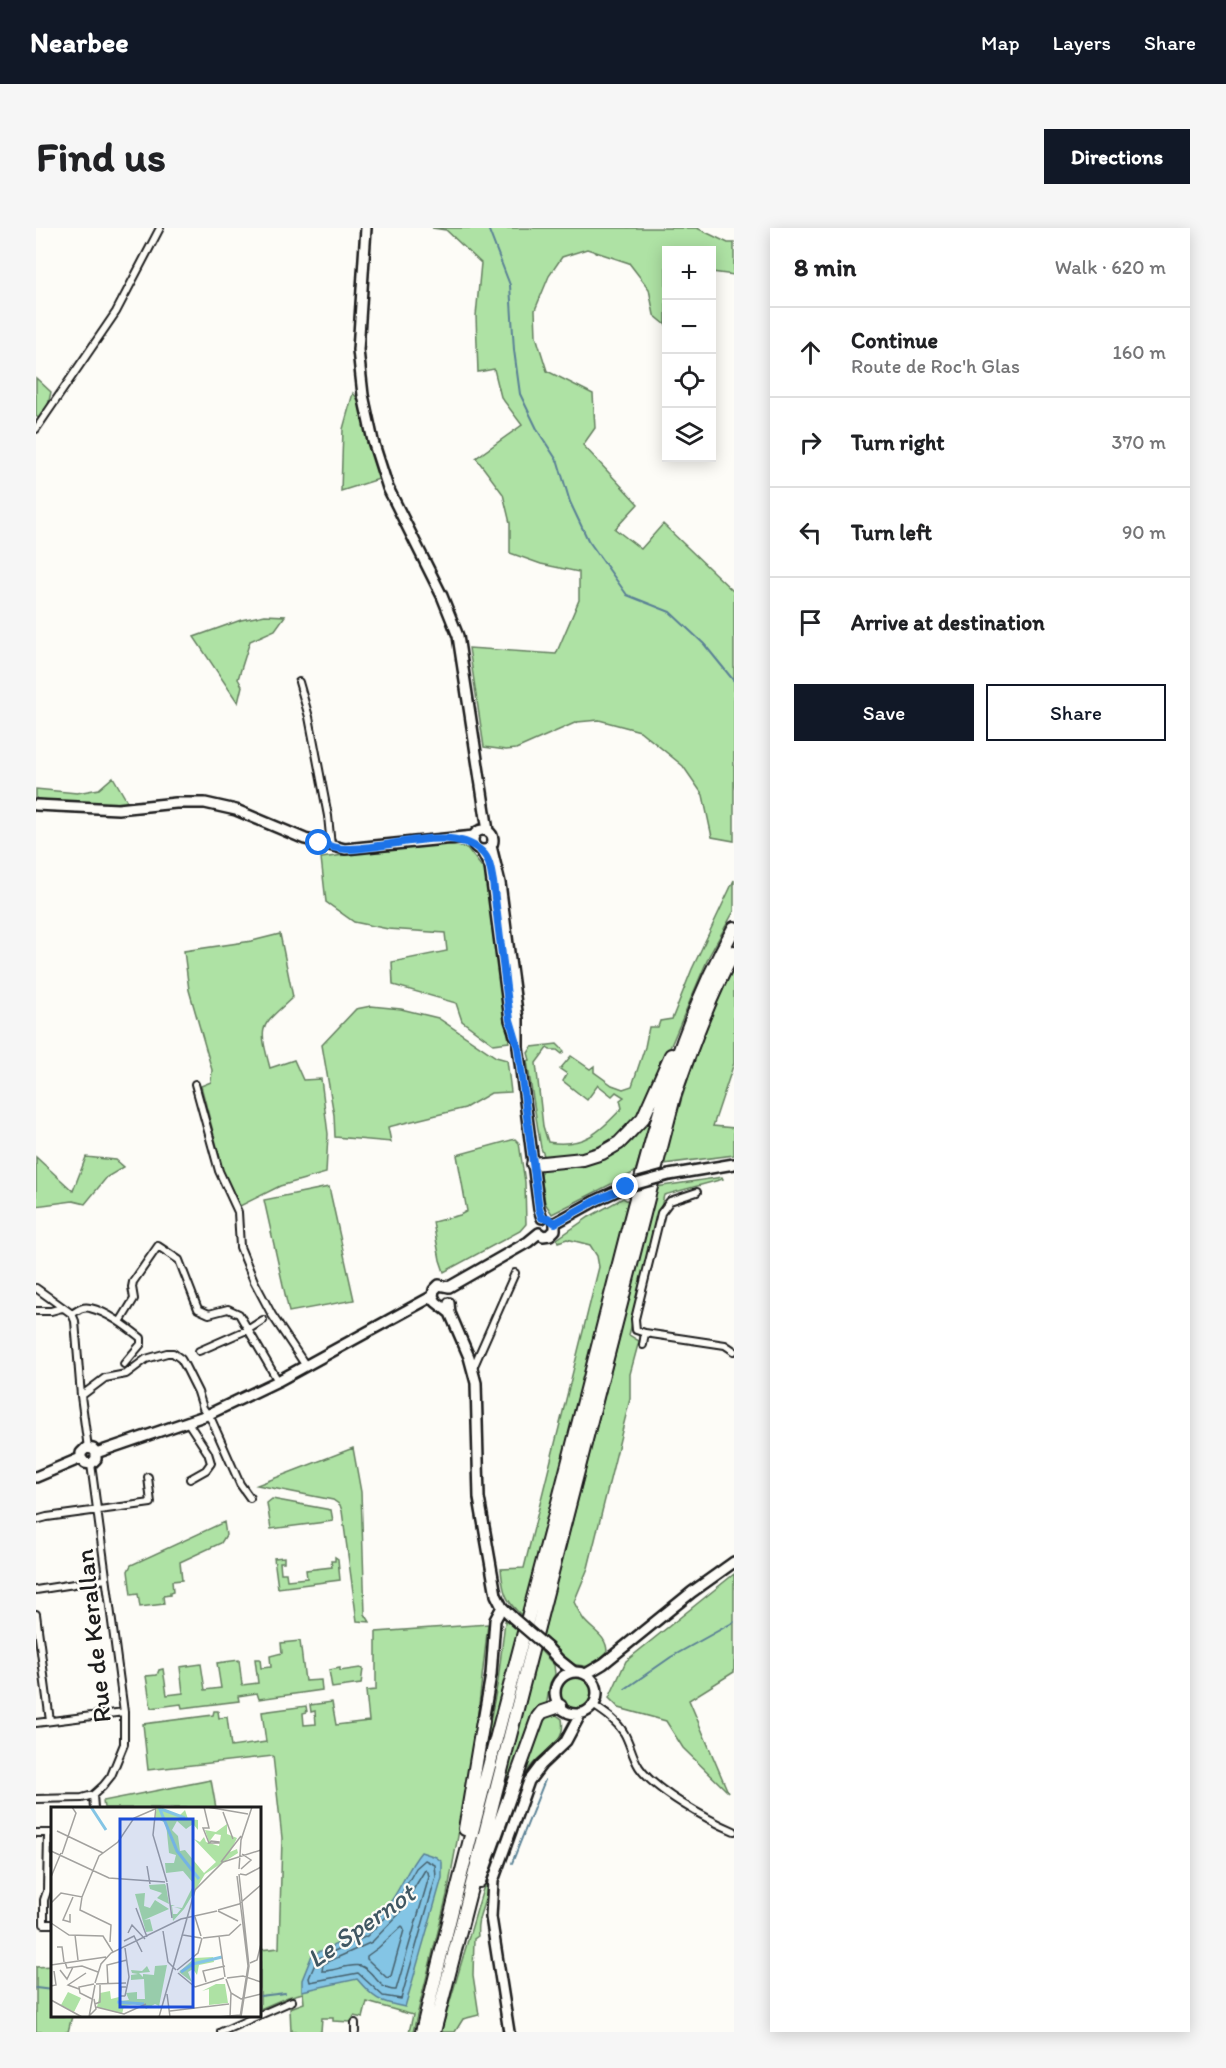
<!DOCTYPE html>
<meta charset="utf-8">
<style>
body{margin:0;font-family:Itim,sans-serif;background:#f6f6f6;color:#202124}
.controls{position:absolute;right:18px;top:18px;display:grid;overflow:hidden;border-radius:0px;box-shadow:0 3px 15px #0003}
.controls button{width:54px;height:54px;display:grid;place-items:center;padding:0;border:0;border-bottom:2px solid #e0e0e0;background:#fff;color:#202124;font:30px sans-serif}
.stop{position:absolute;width:18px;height:18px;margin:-14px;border:4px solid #1a73e8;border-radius:50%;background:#fff}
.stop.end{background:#1a73e8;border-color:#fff;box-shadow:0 2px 6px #0008}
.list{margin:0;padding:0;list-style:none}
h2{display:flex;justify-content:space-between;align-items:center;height:78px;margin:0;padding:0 24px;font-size:26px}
h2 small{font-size:20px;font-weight:400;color:#757577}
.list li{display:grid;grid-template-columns:39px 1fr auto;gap:18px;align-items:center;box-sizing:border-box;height:90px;padding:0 24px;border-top:2px solid #e0e0e0}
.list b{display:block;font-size:22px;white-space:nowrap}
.list p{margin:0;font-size:20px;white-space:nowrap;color:#757577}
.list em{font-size:20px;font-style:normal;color:#757577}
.actions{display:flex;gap:12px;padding:18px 24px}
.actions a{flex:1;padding:14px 0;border:2px solid #111827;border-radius:0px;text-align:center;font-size:21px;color:#111827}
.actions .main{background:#111827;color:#fff}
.icon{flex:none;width:33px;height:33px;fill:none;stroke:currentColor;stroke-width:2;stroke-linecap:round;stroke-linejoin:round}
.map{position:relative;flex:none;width:698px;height:1804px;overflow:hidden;border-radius:0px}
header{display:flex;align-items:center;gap:36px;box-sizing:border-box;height:84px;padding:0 30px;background:#111827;color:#fff}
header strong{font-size:28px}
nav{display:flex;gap:33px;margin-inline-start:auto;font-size:21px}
.intro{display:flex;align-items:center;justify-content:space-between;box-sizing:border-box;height:144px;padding:0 36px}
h1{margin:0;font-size:42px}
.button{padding:15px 27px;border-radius:0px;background:#111827;color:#fff;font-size:21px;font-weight:700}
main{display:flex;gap:36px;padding:0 36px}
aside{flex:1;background:#fff;border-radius:0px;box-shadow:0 3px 15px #0003}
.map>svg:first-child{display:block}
</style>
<header>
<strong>Nearbee</strong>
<nav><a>Map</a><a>Layers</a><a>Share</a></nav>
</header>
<div class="intro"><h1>Find us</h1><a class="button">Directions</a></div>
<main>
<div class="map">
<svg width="698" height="1804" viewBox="0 0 698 1804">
<rect width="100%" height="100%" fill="#fdfcf7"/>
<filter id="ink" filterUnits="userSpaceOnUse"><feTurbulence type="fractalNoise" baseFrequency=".0167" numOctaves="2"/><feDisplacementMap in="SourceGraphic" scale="12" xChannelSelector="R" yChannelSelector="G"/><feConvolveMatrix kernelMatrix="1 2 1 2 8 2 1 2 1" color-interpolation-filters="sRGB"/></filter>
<g filter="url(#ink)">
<!-- green -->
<path fill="#aee2a4" stroke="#657f60" stroke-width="1.5" d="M396,0h265l31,15h6v32l-22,-3v-22h-46v75l-12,-10 -5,-26 -20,-26 -42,-14 -25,8 -13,19 -14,34 1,26 11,35 46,23 2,34 -12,17 55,59 -23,25 26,20 22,-25 71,68v249l-22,-4 -9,-42 -20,-29 -43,-35 -41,-11 -22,2 -61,27 -10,1 -22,-3 -15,-99 87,6 23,-54v-28l-38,-8 -31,-11v-30l-7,-29 -27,-36 46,-33 -21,-28 -7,-28 -16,3 -2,-56 5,-53 -35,-33z
M0,150l15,14 -7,31 -8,-7z
M317,165l16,20 10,66 -38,12 2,-62z
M229,387l20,1 -10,14 -25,11 -12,38 4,7 -4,17 -44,-66 47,-17z
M77,549l15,26 -18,1 -74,-5v-10l41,4 22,-4z
M403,615l28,5 18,23 14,91 10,80 -16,2 -31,-23 -6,-18 -63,-18 -1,-23 55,-11 -2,-18 -57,-4 -34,-7 -28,-20 -5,-44z
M698,652v31l-25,45 -45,106 -26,54 -17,19 -26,15 -28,7 -22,1 -4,-10 -14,-87 3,-1 -2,-7 4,-6 25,-3 7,7 -2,3 -5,-4h-7l-3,-2 -11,15 7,63 5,16c35,6 52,-10 74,-34l-2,-8 4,-3 -8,-5 -4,4 -14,-11 -11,15 -24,-19 4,-7 -7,-5 11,-13 19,13 4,-3v6l18,13 11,4 9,-3 13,-39 4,-20h9l2,-6 12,-2 20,-50z
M244,706l13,63c-33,31 -35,26 -23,71l24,-8 9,20 18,-1 7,55 -2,39 -46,13 -46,23 -17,-39 3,-12 -19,-72 10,-4 1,-12 -23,-80 -5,-39 68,-10z
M698,739v96l-21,63 21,2v27l-71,9c18,-67 39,-135 71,-197z
M335,778l30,3 37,9 58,39 11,3 4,32 -20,1 -26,15 -77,19 3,15 -56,-5 -1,-22 -12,-70 34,-36z
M622,871l-23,73 -83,42 -7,-11 -5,-34c36,-3 77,-5 100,-38 7,-10 11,-22 18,-32z
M479,911l4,4 6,39 1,42 -6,7 -76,41 -4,-12 -7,-38 27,-7 7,-4 -10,-56z
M0,929l37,34 13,-34 30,3 8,7 -17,10 -22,27 -12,-3 -37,5z
M686,949l1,2 -59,16 -35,140 10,6 -9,33v25l-42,169 -14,34c3,6 6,12 10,18 9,11 23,16 23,32l-17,15 -19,-3 -28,-29 73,-284 40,-164z
M293,959l25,113 -65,12 -25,-112z
M587,970l5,3 -80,317 -26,98c-17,-16 -19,-24 -21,-47l23,-1 75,-301 -2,-11 -7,-11 -23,-6 -9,3 -1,-3 32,-22z
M317,1220l8,44 4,122 5,8 -13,-1 -15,-110 -2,-6 -7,-5 -76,-15z
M236,1271l59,11 2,11 -62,8 -4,-26z
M188,1294l2,13 -5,8 -41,19 2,18 -10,1 1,11 -3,1v2l-7,1 1,8 -24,3 -2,-13 -7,1 -3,-24 3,-6z
M248,1329v5h-4l1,11h5l1,7 20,-2 -1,-8 26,-3 -1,-6h4v-4l3,2 2,21 -62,8 -4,-30z
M698,1346v98l-45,28 39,92 -45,-44 -17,-27 -47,-13 -10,-10 17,-37z
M469,1393l6,1 8,9 -34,134 -3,-1 16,-83z
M452,1396l-11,98 2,1 -32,172 -34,137h-4l4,-17 -46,-13 -4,16 -9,-2 -3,6 -18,-1v-3h-11l-1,14h-30l-1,-24 14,-5 -1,-10 -15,4 -28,12v-59l19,-2 3,-110 -9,-82 -125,14 -5,-46 70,-9 1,-4h4l1,7 8,-1 4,30 35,-5 -4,-30 44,-6 1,6 -4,1 1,12 12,-1 -1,-13 -4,1 -1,-7 22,-3 4,23 33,-4 -3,-30 10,-1v-58z
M264,1413l5,40 16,-1 1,10 -63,9 -2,-6 -19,3 1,5 -57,7 -1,-4 -30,4 -5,-32 11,-1 2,-5 4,-1 4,26 16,-2 -3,-26 21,-3 4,26 16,-2 -4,-25 22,-3 3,25 16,-2 -3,-24h5l1,9 10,-1 -1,-11 12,-3 -1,-10z
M503,1421l15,16 1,9 -5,9 -4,24 -55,128z
M304,1440v3l20,-3 3,1 -2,15 -29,4 -3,-18z
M523 1465a17 17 0 1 1 34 0a17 17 0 1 1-34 0Z
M519,1486l7,5c5,29 -24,32 -36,54 -5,11 -9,23 -13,35 -11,29 -20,57 -27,88 -4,15 -10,25 -8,40l-4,3 -1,36 6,40 -16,4 -8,13h-14l52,-177 50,-139z
M175,1552l5,28h-112l-1,-7z
M16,1738v50h20l-4,16h-32v-65z"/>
<!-- water -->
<path fill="#84c5e5" stroke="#5a8195" stroke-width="1.5" d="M385,1624l15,5 6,5v16l-37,129c-26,-5 -31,-8 -48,-28l-55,12v-11l10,-25c30,-14 53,-20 74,-47 14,-17 21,-39 35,-56z"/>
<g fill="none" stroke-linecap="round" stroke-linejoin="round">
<!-- shore -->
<path stroke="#46606c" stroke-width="1.5" d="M389,1632l10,5 1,12 -35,122 -18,-3 -25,-23 -48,9 -1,-4 8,-19 50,-23 25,-25 24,-43z
M389,1642l3,2 1,5 -33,113c-18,1 -21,-19 -35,-24 -12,-3 -27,6 -39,5l1,-7 49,-22 26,-27z
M366,1698l2,4 -13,46 -4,2 -20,-19v-3l11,-8z"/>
<!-- stream -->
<path stroke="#5a8195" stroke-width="2" d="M452,0l22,57 4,65 6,44 18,37 20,31 12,40 18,38 39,55 43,17 34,32 30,37
M589,1461l46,-32 63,-35
M476,1635l33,-83
M0,1760l16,2
M224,1768l25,-3"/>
<!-- street casing -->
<g stroke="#1c1c1c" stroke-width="10">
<path id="street" d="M0,201l80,-117 44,-84
M263,454l10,35 19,99 3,30
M159,856l24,87 19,41 2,35 14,34 18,34 34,51
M0,1060l36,26 3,7 6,75 7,52
M0,1083h15l11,-3
M36,1086c6,-4 11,-8 18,-6 18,4 37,19 51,30v6l-17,20
M84,1094l14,-23 -2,-12 1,-5 25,-36 21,14 19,49 11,5 19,-5 11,5 39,67
M609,1105l-9,-3 -1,-11 26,-106 9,-12 27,-9
M607,1117l2,-12 80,12 9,6
M163,1123l50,-22 14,-9
M437,1140l42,-95
M45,1168l24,-18 21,-4 20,-15 21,-6h6l8,6 4,7 13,26 5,16 9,13 28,63 10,14
M151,1193l21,32 3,10 -5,7 -16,9
M0,1292l11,-3 104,-14 -3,-26
M0,1362l70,-11
M0,1386l14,107
M557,1477c12,8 23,15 31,28 6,10 8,23 15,34 15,23 69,53 95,64
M0,1495l88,-11
M57,1567l1,13
M0,1571l46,-1 11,-3 10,-9 8,-10 13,-32v-32l-33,-248
M0,1605h12
M16,1605h-4l-1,58 -3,9v24h8
M224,1787l32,-14
M185,1804l36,-16
M319,1804v-9"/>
</g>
<!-- secondary casing -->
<g stroke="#1c1c1c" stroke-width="14">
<path id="secondary" d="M330,0l-8,122 5,45 10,46 15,47 54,108 16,40 30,195
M0,577l82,4 58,-6h29l31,7 69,29 40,10 129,-13
M437 612a10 10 0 1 1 20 0a10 10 0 1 1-20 0Z
M455,618l9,37 10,77 8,59v28l21,162 3,9
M445,622l9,17 20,153 5,15
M633,947l65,-11
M519,995l40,-22 30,-14
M503,1005l4,3 7,-1 5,-5v-7
M413,1059l79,-45 11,-9
M397,1068l1,-6 5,-5 10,2
M397,1068l3,6 14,11
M413,1075l1,10 19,44 7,26 3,115 17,97 6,12 11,11
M60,1225l111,-38 71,-34 155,-85
M45,1230l4,5 6,1 5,-5v-6
M45,1230v-5l5,-5 7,1 3,4
M0,1249l45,-19
M512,1420l11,12 15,12
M519 1465a21 21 0 1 1 42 0a21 21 0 1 1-42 0Z
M550,1446l17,-10 89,-72 42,-30
M447,1493l8,-46 4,-55 7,-13
M473,1804l-18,-115 2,-36 36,-100 12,-16 25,-24 15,-28"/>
</g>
<!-- highway casing -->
<g stroke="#1c1c1c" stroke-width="16">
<path id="highway" d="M497,936l50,-5 19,-6 17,-10 24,-25 28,-63
M429,1601l18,-108
M443,1653l59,-164 4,-5 18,-6
M386,1804c49,-206 106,-410 158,-615 17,-66 33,-131 50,-196 26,-100 53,-202 104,-293
M398,1804l240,-935c17,-49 35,-99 60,-145"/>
</g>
<!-- street -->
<use href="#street" stroke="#fdfcf7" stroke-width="6"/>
<!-- secondary -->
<use href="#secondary" stroke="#fdfcf7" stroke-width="9"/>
<!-- highway -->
<use href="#highway" stroke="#fdfcf7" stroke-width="12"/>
<!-- secondary-bridge casing -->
<g stroke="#1c1c1c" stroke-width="14" stroke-linecap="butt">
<path id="secondary-bridge" d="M589,959l44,-12
M477,1390l35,30"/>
</g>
<!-- secondary-bridge -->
<use href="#secondary-bridge" stroke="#fdfcf7" stroke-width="9"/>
</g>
</g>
<g fill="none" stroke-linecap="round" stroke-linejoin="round" filter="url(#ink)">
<!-- route -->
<path stroke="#1a73e8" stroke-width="8" d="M283,615c9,3 18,6 27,6 39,1 106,-26 136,3 8,7 9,20 11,30l17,138 8,27 21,162 3,9h6l7,5 40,-22 31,-14"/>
</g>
<g text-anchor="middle" stroke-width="4.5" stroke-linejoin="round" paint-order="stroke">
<!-- street labels -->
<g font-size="26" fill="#1c1c1c" stroke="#fdfcf7">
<text transform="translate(57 1408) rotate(-96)" y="9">Rue de Kerallan</text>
</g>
<!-- water labels -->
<g font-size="27" font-style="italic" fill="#405762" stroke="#fdfcf7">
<text transform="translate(325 1698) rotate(-35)" y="9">Le Spernot</text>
</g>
</g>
<!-- overview -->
<g transform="translate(15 1579)">
<rect width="210" height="210" fill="#fdfcf7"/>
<path d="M106,0l22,9 6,-6 3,9 10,1v10l-5,-6 -7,5 -9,-8 -5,9 6,6 2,15 5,-1 19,23 12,-11 -22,-23 6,3 4,-5 2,5 13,4 2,-11 -6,-1 -6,8 -4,-12 11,2 11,-8v10l10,4 -7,14 7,-3 1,4 -33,21 -21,35 -11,12 -2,-16h4l-3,1 1,8h4l4,-5 -7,-2 8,1 12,-24 -11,-13 -17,2 -1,-10h9l2,-8 -7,-2 -3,-30 -11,-5zM114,77l1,2 3,18 -12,-6 5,-5 -12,-4 -1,-4zM94,86l-1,13 6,2 5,-8 14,9 -25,11 6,-1 3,12 -7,1 -11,-38zM162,150l1,5 -15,3 -2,10 -4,-6 -5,3 4,10 -13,-10 16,-14zM116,158l-10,52 2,-11 -4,-2 -9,5 -5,-6 -17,3 -2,8 -25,-7 3,-14 10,-2 1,8 8,-2v4l10,-1 -3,-7 11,-1v7h8l-1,-20 -13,1v-5l7,-1 -6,-1 -1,-3 11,1 5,-5 3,6 -11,1 4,4v-3l11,1 1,-9zM165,177h9l3,19 -19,2v-16l-7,2zM17,185l13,6 -7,14 -13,-7z" fill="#aee2a4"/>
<path fill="none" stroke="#84c5e5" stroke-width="3" d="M40,0l15,23M108,0l18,44 22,28M110,2l24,9M130,165l12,-8 29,-7M66,195l27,2"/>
<path fill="none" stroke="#a3a29f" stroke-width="1.5" d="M105,0l-3,28 14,47M153,0l5,21h-6l6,15M156,0l41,7M172,5l10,27M6,24l46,22M160,34l8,1v1h-10zM0,44l58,27 56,4M11,47l14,-41 -4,-6M170,55l20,-26M96,59l3,18M188,62l2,-29 11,-33M190,62l10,-9 -9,-6M188,67l10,92 -8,51M189,67l6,1 15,-8M186,69l11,90 -8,51M0,70l10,-24M116,76l5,35M31,90l-2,13 31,15 -1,17M0,96l10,-10 21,4 17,-41 19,-14 16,-24 21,-9M85,101l11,29M167,103l21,-6 22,-19M167,104l20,10M19,107v8l-7,-2 10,-23M144,110l6,19M0,116l18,12 34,1 10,16M112,124l5,31 8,8M77,126l4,-8 13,14M24,128l3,25M132,128l18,3M168,129l6,41M152,131l26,-3 12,-11M73,134l10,-5 8,16M6,140h5l2,15M74,141l4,29 -4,19M14,155l2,6 15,-2 16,6M199,156l7,-3 4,-16M0,158l55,-8M9,163l7,9 6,-12M126,163l21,-17 4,-15M127,166l17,14 29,-9M176,171l16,-2 18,6M175,172l5,14 10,6 20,-5M155,175l-3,-11 22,-5M44,176l6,-19 10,-11 70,-34 36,-8M45,177l30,-1M57,177l-1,-19 20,-5M0,179l5,-1 -2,-14M28,182l-11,-4 18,-12M116,187l3,23M74,189h-5l1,-9h5M41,192l-12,-6 -1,-6 15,-3M0,193l31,17M44,197l5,-2v-17M45,200l28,7 22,-10M119,204l59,-7M38,209l7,-7 -2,-10M38,210l6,-32M108,210l36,-127 28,-28 38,-12M167,210l22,-2M179,210l1,-24"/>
<path fill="#1d4ed8" fill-opacity="0.15" stroke="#1d4ed8" stroke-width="3" d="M69,12h73v188h-73z"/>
<rect width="210" height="210" fill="none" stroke="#1c1c1c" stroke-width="3"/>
</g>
</svg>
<div class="controls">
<button>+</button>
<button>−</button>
<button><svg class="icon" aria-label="locate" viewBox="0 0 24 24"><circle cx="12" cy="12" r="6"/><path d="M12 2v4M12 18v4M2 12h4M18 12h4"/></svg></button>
<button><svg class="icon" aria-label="layers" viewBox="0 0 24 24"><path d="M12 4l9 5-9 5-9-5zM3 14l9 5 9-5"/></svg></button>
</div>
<div class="stop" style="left:283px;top:615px"></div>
<div class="stop end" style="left:590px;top:959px"></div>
</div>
<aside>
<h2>8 min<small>Walk · 620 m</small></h2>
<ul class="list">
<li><svg class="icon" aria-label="ahead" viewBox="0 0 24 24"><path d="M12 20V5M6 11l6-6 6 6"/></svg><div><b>Continue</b><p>Route de Roc'h Glas</p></div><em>160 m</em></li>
<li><svg class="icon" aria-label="right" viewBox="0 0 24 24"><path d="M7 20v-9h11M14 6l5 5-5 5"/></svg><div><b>Turn right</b></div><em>370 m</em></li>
<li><svg class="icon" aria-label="left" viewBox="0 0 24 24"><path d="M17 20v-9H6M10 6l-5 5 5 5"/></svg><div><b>Turn left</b></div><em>90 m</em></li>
<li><svg class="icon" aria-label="arrive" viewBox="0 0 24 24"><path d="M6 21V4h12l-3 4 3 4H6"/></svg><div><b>Arrive at destination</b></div></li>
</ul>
<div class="actions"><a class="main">Save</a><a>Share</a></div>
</aside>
</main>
